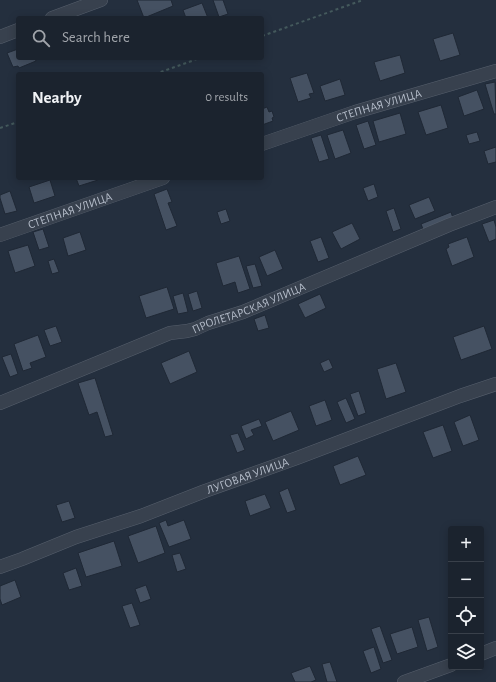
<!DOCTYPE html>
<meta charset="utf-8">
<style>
body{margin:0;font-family:"Alegreya Sans",sans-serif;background:#282f3a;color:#f1f3f6}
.controls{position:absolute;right:12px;bottom:12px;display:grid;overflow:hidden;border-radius:4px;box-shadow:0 2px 10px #0003}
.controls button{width:36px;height:36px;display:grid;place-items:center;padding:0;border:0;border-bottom:1px solid #39404a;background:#1b232e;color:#f1f3f6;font:20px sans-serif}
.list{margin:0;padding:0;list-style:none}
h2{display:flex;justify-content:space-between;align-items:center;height:52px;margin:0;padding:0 16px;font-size:17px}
h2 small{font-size:13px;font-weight:400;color:#a0a4aa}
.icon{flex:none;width:22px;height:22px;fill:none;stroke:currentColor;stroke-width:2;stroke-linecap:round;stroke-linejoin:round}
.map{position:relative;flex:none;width:496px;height:682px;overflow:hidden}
.search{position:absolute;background:#1b232e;box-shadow:0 2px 10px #0003;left:16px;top:16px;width:248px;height:44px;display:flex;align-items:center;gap:10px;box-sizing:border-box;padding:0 14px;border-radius:4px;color:#a0a4aa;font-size:15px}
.panel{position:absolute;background:#1b232e;box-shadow:0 2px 10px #0003;left:16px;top:72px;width:248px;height:108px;border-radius:4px}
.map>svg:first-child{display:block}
</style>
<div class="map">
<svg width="496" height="682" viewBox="0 0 496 682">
<rect width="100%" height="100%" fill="#242f3e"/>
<!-- building -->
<path fill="#455162" stroke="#1f2835" d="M137,0h34l2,6 -29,12z
M213,0h10l5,14 -9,3z
M202,3l6,15h-22l-3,-8z
M453,33l7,22 -20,6 -7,-22z
M18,49v9h17l1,3 -17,7 -1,-2 -5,1 -6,-14z
M400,55l5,18 -25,8 -6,-19z
M307,73l7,20 -5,1 2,4 -13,4 -8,-24z
M340,79l5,16 -20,6 -5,-15z
M495,82l1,32h-2l-9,-30z
M477,90l7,19 -20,7 -6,-19z
M441,105l7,23 -22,7 -8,-23z
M267,107l2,5 3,-1 2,6 -2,1 1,3 -11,4v-16z
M400,113l6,21 -27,8 -6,-21z
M368,121l8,24 -12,4 -8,-24z
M343,130l8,23 -16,6 -8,-24z
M477,132l3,9 -11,3 -3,-9z
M321,135l8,24 -10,3 -8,-24z
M496,147v15l-8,2 -4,-13z
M76,178h21l1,2 -19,6z
M50,180l5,16 -21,7 -5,-16z
M374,184l4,13 -10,4 -5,-13z
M167,189l5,13 -4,1 9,23 -11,4 -12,-36z
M10,191l7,20 -12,3 -5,-16v-3z
M429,197l6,14 -20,8 -6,-14z
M394,208l7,21 -8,3 -7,-21z
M226,209l4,12 -9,3 -4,-12z
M451,212l5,16 -29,11 -6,-15z
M494,220l2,7v12l-7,3 -7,-18z
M352,223l8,16 -19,10 -9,-17z
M43,229l6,18 -10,3 -6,-18z
M80,232l6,18 -18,6 -5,-18z
M321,237l8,21 -11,4 -8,-21z
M467,237l7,20 -22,9 -6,-17 3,-2 -1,-3z
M28,245l7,21 -20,7 -7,-22z
M275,250l8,19 -16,7 -8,-19z
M239,256l11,33 -12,4 -3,-11 -12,4 -7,-23z
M54,259l5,13 -7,2 -4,-13z
M255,264l7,22 -9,2 -7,-22z
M167,287l7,22 -28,9 -7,-22z
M197,291l5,17 -9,3 -5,-17z
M183,293l5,19 -10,2 -5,-18z
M320,294l6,14 -21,10 -7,-14z
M265,315l4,13 -11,3 -4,-12z
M56,326l6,16 -12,4 -6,-16z
M484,326l8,23 -31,11 -8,-23z
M38,335l8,22 -16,6 2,5 -9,3 -9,-27z
M189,351l8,21 -27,12 -9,-21z
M11,354l7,20 -8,3 -8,-20z
M329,359l4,9 -9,4 -4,-9z
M396,363l10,29 -20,7 -9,-30z
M95,378l18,57 -8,2 -8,-25 -8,3 -11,-32z
M359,391l7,22 -8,3 -8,-22z
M346,398l9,21 -9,4 -9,-21z
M325,400l7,20 -16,6 -7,-20z
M291,411l8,19 -26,11 -8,-19z
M470,415l9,25 -16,6 -9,-24z
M259,419l3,7 -11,4 3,5 -8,4 -5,-13z
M443,425l9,26 -19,7 -10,-26z
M238,433l7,17 -8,3 -7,-18z
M358,456l8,19 -26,10 -7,-19z
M288,488l8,22 -9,3 -8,-21z
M265,494l6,14 -21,8 -5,-15z
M69,501l6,17 -13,4 -6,-17z
M166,520l2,6 16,-6 7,19 -22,8 -10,-24z
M156,526l9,27 -27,10 -10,-27z
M114,541l8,25 -36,11 -8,-24z
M180,553l6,16 -9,3 -5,-17z
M76,568l6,18 -13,4 -6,-17z
M15,580l6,17 -19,8 -2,-6v-13z
M146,585l5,14 -11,4 -5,-14z
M132,603l8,22 -10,3 -8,-22z
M429,617l9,30 -11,4 -9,-31z
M380,626l12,34 -9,3 -12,-34z
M412,627l6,20 -21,7 -7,-20z
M374,647l7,22 -10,4 -8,-22z
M330,662l7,20h-10l-5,-18z
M310,666l6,14 -5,2h-16l-4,-9z"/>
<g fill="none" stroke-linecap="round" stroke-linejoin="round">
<!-- street casing -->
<g stroke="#565f6c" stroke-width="14">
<g id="street">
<path d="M52,18l49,-18"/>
<path d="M0,37l18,-7"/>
<path id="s1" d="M262,144l93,-32 141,-41"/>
<path id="s2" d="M0,235l163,-57"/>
<path id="s3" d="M0,403l170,-70 17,-2 8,-2 13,-6 35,-11 206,-87 47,-18"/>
<path id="s4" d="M0,567l22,-8 54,-22 65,-21 64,-25 92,-33 163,-62 36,-12"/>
<path d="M481,654l15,-6"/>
<path d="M404,682l47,-17"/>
</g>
</g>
<!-- path -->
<path stroke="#44595c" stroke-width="2" stroke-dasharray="3 3" stroke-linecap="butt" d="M262,36l101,-36
M155,74l45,-16
M0,128l18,-6"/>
<!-- street -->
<use href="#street" stroke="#38414e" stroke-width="13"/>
</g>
<g text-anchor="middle" stroke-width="4" stroke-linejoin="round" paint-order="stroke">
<!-- street labels -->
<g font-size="12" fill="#b4bcc9" stroke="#1d2633">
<text dy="4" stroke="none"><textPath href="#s1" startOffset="123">СТЕПНАЯ УЛИЦА</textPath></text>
<text dy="4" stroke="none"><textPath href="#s2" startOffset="74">СТЕПНАЯ УЛИЦА</textPath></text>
<text dy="4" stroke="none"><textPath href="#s3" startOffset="267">ПРОЛЕТАРСКАЯ УЛИЦА</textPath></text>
<text dy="4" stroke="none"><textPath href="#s4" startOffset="264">ЛУГОВАЯ УЛИЦА</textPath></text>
</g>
</g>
</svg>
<div class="controls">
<button>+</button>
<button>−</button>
<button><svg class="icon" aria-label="locate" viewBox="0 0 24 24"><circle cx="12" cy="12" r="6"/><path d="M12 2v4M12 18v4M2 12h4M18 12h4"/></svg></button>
<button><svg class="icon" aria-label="layers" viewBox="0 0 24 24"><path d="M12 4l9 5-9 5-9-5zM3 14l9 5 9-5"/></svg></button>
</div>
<div class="search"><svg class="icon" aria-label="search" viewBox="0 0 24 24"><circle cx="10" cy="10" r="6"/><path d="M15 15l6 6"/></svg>Search here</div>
<section class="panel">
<h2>Nearby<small>0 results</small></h2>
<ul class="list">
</ul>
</section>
</div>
